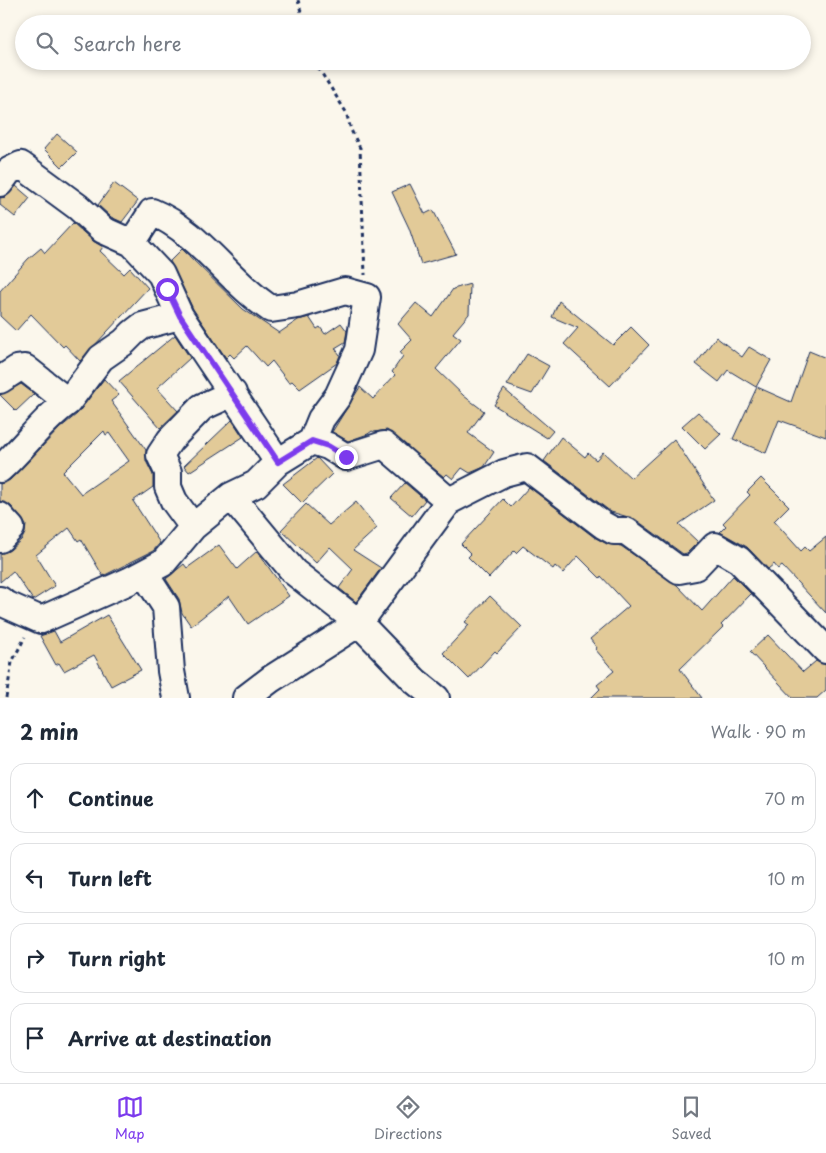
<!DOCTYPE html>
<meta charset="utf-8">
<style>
body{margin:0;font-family:"Playpen Sans",sans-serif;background:#f2f2f3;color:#1f2937}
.stop{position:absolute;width:15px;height:15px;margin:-11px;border:4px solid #7c3aed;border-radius:50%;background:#fff}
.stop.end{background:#7c3aed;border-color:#fff;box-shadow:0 1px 5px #0008}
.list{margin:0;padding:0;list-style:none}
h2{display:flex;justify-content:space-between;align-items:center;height:65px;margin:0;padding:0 20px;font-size:21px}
h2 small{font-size:16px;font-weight:400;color:#747a83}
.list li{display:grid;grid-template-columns:32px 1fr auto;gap:15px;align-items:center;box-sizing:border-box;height:70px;margin:0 10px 10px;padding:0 10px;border:1px solid #e0e1e3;border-radius:15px}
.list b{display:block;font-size:19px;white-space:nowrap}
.list em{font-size:16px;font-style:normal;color:#747a83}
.icon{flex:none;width:28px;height:28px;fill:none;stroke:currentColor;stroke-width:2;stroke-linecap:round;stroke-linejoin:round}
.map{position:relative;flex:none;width:826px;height:698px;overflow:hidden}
.search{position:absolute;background:#fff;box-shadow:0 2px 8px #0003;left:15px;right:15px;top:15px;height:55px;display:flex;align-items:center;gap:12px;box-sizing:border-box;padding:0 18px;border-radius:28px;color:#747a83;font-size:19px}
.sheet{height:385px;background:#fff}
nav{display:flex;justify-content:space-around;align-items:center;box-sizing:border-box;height:70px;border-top:1px solid #e0e1e3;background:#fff;font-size:14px;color:#747a83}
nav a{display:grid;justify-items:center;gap:2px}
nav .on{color:#7c3aed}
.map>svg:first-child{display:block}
</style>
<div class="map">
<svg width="826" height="698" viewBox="0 0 826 698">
<rect width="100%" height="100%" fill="#fbf7ec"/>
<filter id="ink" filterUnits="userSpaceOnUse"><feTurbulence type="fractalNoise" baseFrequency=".02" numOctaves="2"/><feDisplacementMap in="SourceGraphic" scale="10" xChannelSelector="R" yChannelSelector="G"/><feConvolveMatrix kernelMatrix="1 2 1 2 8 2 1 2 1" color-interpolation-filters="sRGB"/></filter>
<g filter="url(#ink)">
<!-- building -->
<path fill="#e2ca98" stroke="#1b2f5e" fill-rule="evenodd" d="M57,134l20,18 -15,15 -18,-18z
M114,183l24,18 -16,21 -11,-5 -13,-12z
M410,184l15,30 8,-4 23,44 -35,10 -12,-36 -17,-36z
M16,186l14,12 -15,19 -15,-12v-7l6,-1z
M73,223l20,18 10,6 -3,4 24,23 6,-6 18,20 -68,73 -15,-16 -2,2 -32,-33 -15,17 -16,-15v-25l28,-32 13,-11 4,5z
M182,249l61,60 36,24 19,-13 11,-3 8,12 3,-2 5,7 16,-11 6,8 -2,11 -10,6 5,7 -3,8 -37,26 -8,-8 -3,2 -17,-22 -6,6 -19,-21 -13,12 -4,-4 -4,4 -33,-49 -23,-48z
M470,284l-1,30 -16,19 8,6 -25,30 28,27 20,15 -16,22 26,19 -10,15 -14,6 -8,-5 -9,11 -6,-5 -3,3 -57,-47 -13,2 -2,-1 -4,3 -20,7 -16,-9 28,-45 13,12 22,-24 -3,-3 11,-16 -3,-4 12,-12 -14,-16 18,-21 17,14 20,-28z
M559,301l54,44 18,-18 18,18 -39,41 -46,-42 14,-16 -26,-11z
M175,335l15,23 -33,30 21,23 -18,17 -41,-47z
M716,337l26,20 7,-10 22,13 -15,27 -28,-17 -9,12 -23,-18z
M809,351l17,7v79l-47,-17 -13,33 -33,-14 24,-52 34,15z
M527,354l22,12 -17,28 -25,-9z
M104,379l15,16 -8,6 35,49v11l7,14v12l-20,14 27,42 -7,8 -50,25 -22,-37 -3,2 -9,-13 -33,27 19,31 -22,14 -20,-29 -13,11v-28l10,-4 12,-11 3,-6 1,-8 -15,-19 -11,-5v-17l10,-4 50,-52 17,-14zM104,431l2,4 3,-2 20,28 -48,33 -18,-22z
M21,384l13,10 -18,17 -16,-16z
M504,389l49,42 -6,7 -53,-33z
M698,412l23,22 -16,15 -23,-23z
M232,420l11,17 -54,35 -5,-6z
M561,437l24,20 3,-4 8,7 7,-8 28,26 43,-39 40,61 -35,24 19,18 -11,11 -4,1 -48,-35 -24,-7 -67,-51z
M317,458l15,16 -30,29 -19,-19z
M761,478l28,28 -15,15 27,30 4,-4 4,4 17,-14v76l-44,-47 -4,3 -4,-5 -6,5 -21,-22 -27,-15 6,-6 -3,-3 27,-28 -3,-3z
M405,483l20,17 -13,16 -21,-18z
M529,487l65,50 13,7 14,2 56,39 25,26 31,-35 18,18 -30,31 2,2 -43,42 22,29h-111l9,-9 -3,-4 17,-14 -19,-22 2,-1 -7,-9 39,-33 -28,-30 -1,2 -22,-22 -15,17 -8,-7 -2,3 -30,-23 -7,7 -2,-2 -25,27 -21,-21 3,-3 -10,-10 42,-45 8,8z
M356,502l21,26 -24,22 28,18 -25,34 -17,-14 14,-19 -23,-22 -14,16 -35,-33 25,-26 23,21z
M219,545l18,24 20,-18 32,45 -41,28 -19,-28 -38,30 -9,-13 -3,-14 -13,-20 18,-15 3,4z
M490,596l32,31 -25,26 -2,-2 -26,28 -26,-26 26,-28 -4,-3z
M107,615l34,55 -30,16 -17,-31 -30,16 -5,-8 -3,2 -16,-29 14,-5 6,11z
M768,635l35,37 13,-11 10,4v25l-9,8h-24l-43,-46z"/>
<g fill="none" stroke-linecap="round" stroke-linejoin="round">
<!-- minor casing -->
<g stroke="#1b2f5e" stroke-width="30">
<path id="minor" d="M0,183l9,-12 12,-6 57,42 25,23 29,13 29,31 19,42
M0,380l17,-11 8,-1 43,34 33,-44 23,-16 9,-9 9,-7 38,-10 98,146
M312,441l16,5 18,11 38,-12 65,56 55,-28 23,-6 76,58 11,6h12l53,39 16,-3 20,-21 24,14 87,90
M0,469c24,-21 42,-49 68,-67
M231,496l63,76 65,51 56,58 21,17
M0,516l11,12 -11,11
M193,527l-19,-26 -6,-14v-15l-8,-17 10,-15 32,-33 31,-14
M144,573l22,34 5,64 5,27
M0,600l5,4 36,16 88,-39 34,-18 30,-36 38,-31 25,-12 22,-22 34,-21 9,-22 17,-23 21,-46 8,-53 -22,-6 -47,14 -27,4c-43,-28 -71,-77 -119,-97l-20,31
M246,698l25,-19 88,-56 90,-122"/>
</g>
<!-- path -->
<path stroke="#1b2f5e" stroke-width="3" stroke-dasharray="4 4" stroke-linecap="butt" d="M298,0l6,24
M314,61l32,51 5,18 9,18 5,127
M6,698l6,-36 13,-25"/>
<!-- minor -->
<use href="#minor" stroke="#fbf7ec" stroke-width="26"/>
</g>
</g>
<g fill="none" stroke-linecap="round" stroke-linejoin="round" filter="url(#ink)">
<!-- route -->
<path stroke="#7c3aed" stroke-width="6" d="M167,289l13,27 98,146 34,-21 16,5 18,11"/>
</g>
</svg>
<div class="stop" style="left:167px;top:289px"></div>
<div class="stop end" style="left:346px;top:457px"></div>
<div class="search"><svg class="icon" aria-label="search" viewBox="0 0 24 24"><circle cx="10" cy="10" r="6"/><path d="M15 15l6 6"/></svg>Search here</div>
</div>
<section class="sheet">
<h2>2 min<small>Walk · 90 m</small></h2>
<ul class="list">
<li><svg class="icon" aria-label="ahead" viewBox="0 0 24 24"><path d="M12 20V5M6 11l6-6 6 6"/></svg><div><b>Continue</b></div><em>70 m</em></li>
<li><svg class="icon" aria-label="left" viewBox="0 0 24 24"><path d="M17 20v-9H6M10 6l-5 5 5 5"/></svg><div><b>Turn left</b></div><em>10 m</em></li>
<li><svg class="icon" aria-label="right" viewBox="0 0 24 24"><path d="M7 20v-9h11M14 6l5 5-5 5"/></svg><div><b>Turn right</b></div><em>10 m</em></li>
<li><svg class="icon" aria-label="arrive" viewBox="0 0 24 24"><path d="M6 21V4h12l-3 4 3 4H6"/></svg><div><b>Arrive at destination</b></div></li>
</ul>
</section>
<nav>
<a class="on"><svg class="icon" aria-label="map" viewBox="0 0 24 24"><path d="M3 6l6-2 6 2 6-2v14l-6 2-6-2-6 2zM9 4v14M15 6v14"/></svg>Map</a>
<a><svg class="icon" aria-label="directions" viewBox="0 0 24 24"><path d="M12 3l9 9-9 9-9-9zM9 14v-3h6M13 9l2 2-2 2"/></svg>Directions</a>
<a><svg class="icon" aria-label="saved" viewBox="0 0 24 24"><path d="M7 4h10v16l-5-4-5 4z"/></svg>Saved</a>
</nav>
